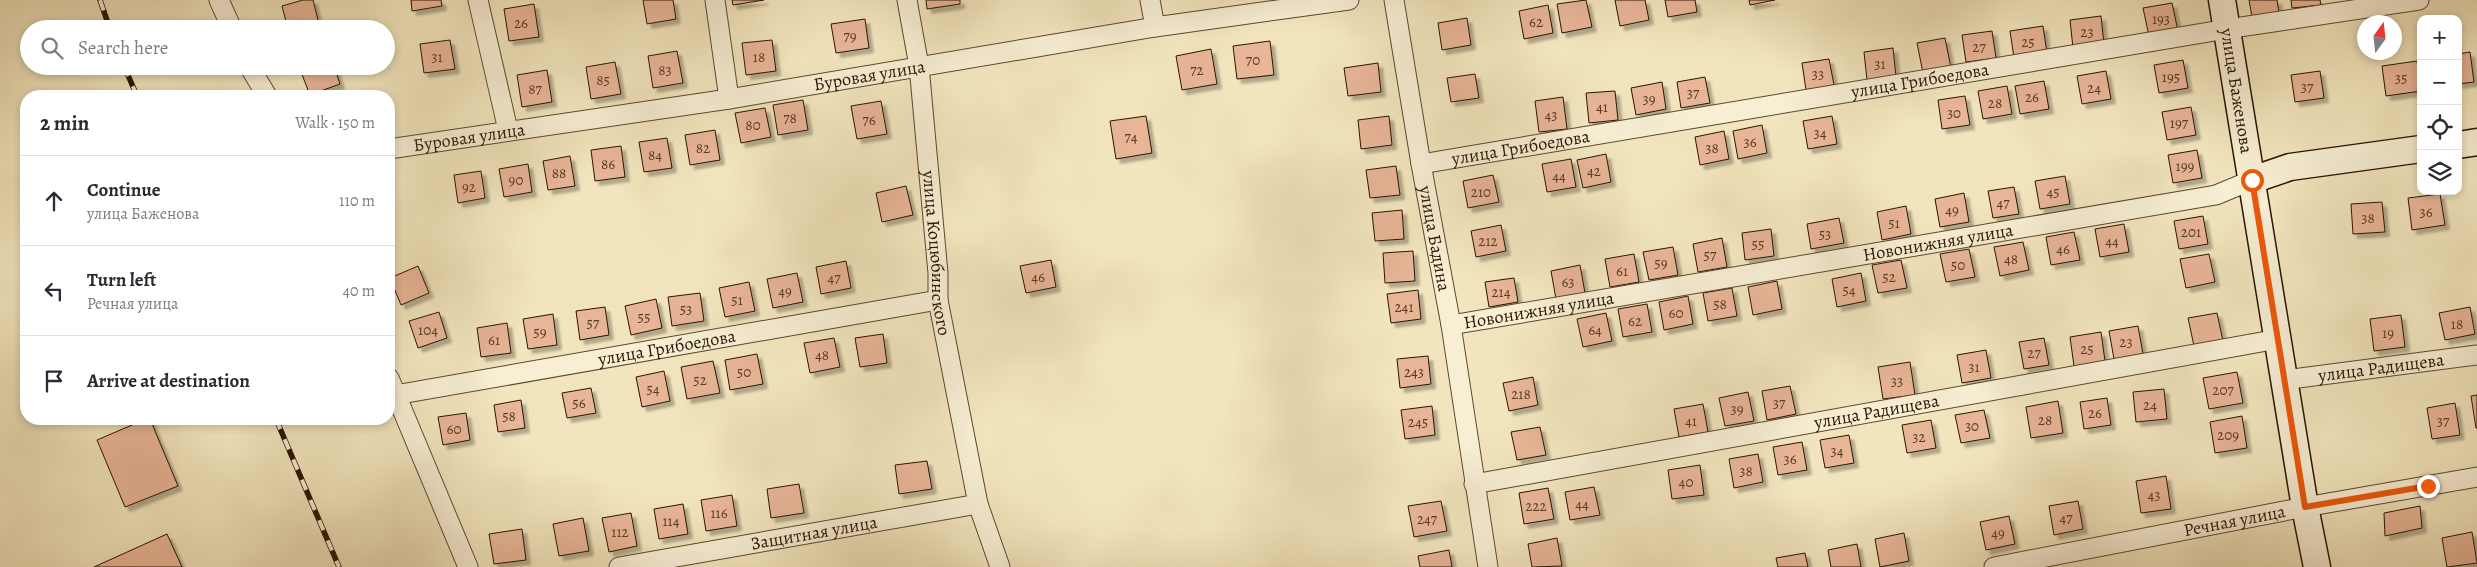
<!DOCTYPE html>
<meta charset="utf-8">
<style>
body{margin:0;font-family:Alegreya,serif;background:#f7f7f7;color:#2b2b33}
.controls{position:absolute;right:15px;top:15px;display:grid;overflow:hidden;border-radius:10px;box-shadow:0 2px 8px #0003}
.controls button{width:45px;height:45px;display:grid;place-items:center;padding:0;border:0;border-bottom:1px solid #e1e1e2;background:#fff;color:#2b2b33;font:25px sans-serif}
.compass{position:absolute;left:2357px;top:15px;width:45px;height:45px;border-radius:50%;background:#fff;box-shadow:0 2px 8px #0003;rotate:15deg}
.stop{position:absolute;width:15px;height:15px;margin:-11px;border:4px solid #ea580c;border-radius:50%;background:#fff}
.stop.end{background:#ea580c;border-color:#fff;box-shadow:0 1px 5px #0008}
.list{margin:0;padding:0;list-style:none}
h2{display:flex;justify-content:space-between;align-items:center;height:65px;margin:0;padding:0 20px;font-size:21px}
h2 small{font-size:16px;font-weight:400;color:#7c7c81}
.list li{display:grid;grid-template-columns:32px 1fr auto;gap:15px;align-items:center;box-sizing:border-box;height:90px;padding:0 20px;border-top:1px solid #e1e1e2}
.list b{display:block;font-size:19px;white-space:nowrap}
.list p{margin:0;font-size:16px;white-space:nowrap;color:#7c7c81}
.list em{font-size:16px;font-style:normal;color:#7c7c81}
.icon{flex:none;width:28px;height:28px;fill:none;stroke:currentColor;stroke-width:2;stroke-linecap:round;stroke-linejoin:round}
.map{position:relative;flex:none;width:2477px;height:567px;overflow:hidden}
.search{position:absolute;background:#fff;box-shadow:0 2px 8px #0003;left:20px;top:20px;width:375px;height:55px;display:flex;align-items:center;gap:12px;box-sizing:border-box;padding:0 18px;border-radius:28px;color:#7c7c81;font-size:19px}
.panel{position:absolute;background:#fff;box-shadow:0 2px 8px #0003;left:20px;top:90px;width:375px;height:335px;border-radius:20px}
.map>svg:first-child{display:block}
</style>
<div class="map">
<svg width="2477" height="567" viewBox="0 0 2477 567">
<defs>
<filter id="shadow"><feDropShadow dx="4.5" dy="4.5" stdDeviation="1" flood-color="#0004"/></filter>
</defs>
<rect width="100%" height="100%" fill="#f2e5bd"/>
<filter id="stains"><feTurbulence type="fractalNoise" baseFrequency=".004" numOctaves="4"/><feColorMatrix values="0 0 0 0 .2 0 0 0 0 .09 0 0 0 0 .02 0 0 0 .5 -.17"/></filter>
<radialGradient id="worn" r=".72"><stop offset=".6" stop-color="#630" stop-opacity="0"/><stop offset="1" stop-color="#630" stop-opacity=".3"/></radialGradient>
<!-- building -->
<path fill="#e8b597" stroke="#281401" filter="url(#shadow)" d="M303,0h10l6,24 -16,5h-15l-6,-23z
M411,0h30l1,6 -30,5z
M643,0h30l3,19 -29,5z
M732,0h32l-31,5z
M926,0h34v4l-33,5z
M1586,0l6,27 -30,6 -5,-29z
M1615,0h30l4,20 -29,6z
M1665,0h30l2,12 -29,5z
M1749,0h26l-25,5z
M2249,0h28l2,13 -27,4z
M2291,0h29l1,5 -29,3z
M2172,3l6,28 -29,5 -6,-28z
M534,4l5,33 -30,4 -5,-32z
M1548,5l5,28 -29,6 -5,-28z
M2101,16l3,28 -31,4 -3,-28z
M1467,18l4,27 -29,5 -4,-27z
M865,19l4,29 -33,5 -5,-29z
M2043,26l4,27 -33,5 -4,-27z
M1992,31l4,27 -30,4 -4,-27z
M1945,38l6,30 -28,5 -6,-30z
M450,40l5,29 -31,4 -4,-29z
M772,40l4,31 -30,4 -4,-32z
M1270,41l4,34 -37,4 -4,-33z
M1893,48l3,29 -29,3 -3,-28z
M1211,49l6,35 -35,6 -6,-34z
M677,51l6,32 -30,5 -5,-32z
M2470,52l4,30 -16,2v-30z
M1829,59l5,26 -28,5 -4,-27z
M2183,60l5,28 -29,5 -5,-28z
M2417,61l4,30 -35,5 -4,-30z
M615,62l6,32 -30,5 -5,-32z
M1378,63l3,29 -33,4 -4,-28z
M302,66h32l6,18 -30,11 -11,-28z
M547,70l5,32 -30,5 -5,-32z
M2106,71l5,28 -29,5 -5,-28z
M2320,71l4,27 -29,4 -4,-27z
M1475,74l4,24 -28,4 -4,-24z
M1705,77l5,26 -29,5 -4,-26z
M2044,81l5,28 -29,5 -5,-28z
M1662,82l4,27 -30,6 -5,-27z
M2007,86l5,28 -29,5 -5,-28z
M1615,91l3,29 -29,3 -3,-30z
M1965,96l5,29 -28,4 -4,-29z
M1563,97l4,32 -28,3 -4,-31z
M803,100l5,30 -30,5 -5,-30z
M881,101l6,33 -30,5 -6,-33z
M2191,107l5,28 -29,5 -5,-28z
M765,108l6,29 -30,6 -6,-30z
M1146,116l6,37 -36,6 -6,-38z
M1389,116l3,29 -31,4 -3,-29z
M1832,116l5,28 -29,5 -5,-28z
M1762,125l5,28 -29,6 -5,-28z
M715,130l5,30 -30,5 -5,-30z
M1724,131l5,28 -29,6 -5,-28z
M667,138l5,30 -28,4 -5,-30z
M621,146l4,31 -30,4 -4,-31z
M2197,150l5,28 -29,5 -5,-28z
M1606,154l5,28 -28,6 -6,-28z
M570,156l5,30 -27,4 -5,-29z
M1571,159l5,28 -29,5 -5,-28z
M528,164l4,28 -28,5 -5,-28z
M1396,166l4,29 -30,3 -4,-28z
M481,171l4,27 -27,5 -4,-28z
M1493,175l6,27 -31,6 -5,-27z
M2065,176l5,28 -30,5 -5,-28z
M906,186l7,29 -31,7 -6,-29z
M2014,187l5,27 -26,4 -5,-27z
M1964,193l5,29 -29,5 -5,-28z
M2440,194l5,31 -33,5 -4,-32z
M2382,202l3,30 -32,2 -2,-30z
M1906,206l5,28 -29,6 -5,-28z
M1402,210l2,29 -29,2 -3,-28z
M2203,216l5,28 -29,5 -5,-28z
M1839,218l5,25 -33,6 -4,-25z
M2124,224l5,28 -29,5 -5,-28z
M1501,225l5,26 -30,6 -5,-26z
M1771,229l3,27 -29,4 -3,-27z
M2074,232l6,28 -29,5 -5,-28z
M1722,238l5,29 -29,5 -5,-28z
M2023,242l6,28 -29,6 -6,-29z
M1673,247l5,28 -29,5 -6,-28z
M1969,249l6,28 -29,5 -6,-28z
M1413,251l2,30 -30,2 -2,-30z
M1634,254l5,28 -29,5 -5,-28z
M2209,254l6,28 -29,6 -6,-29z
M1051,260l5,27 -30,6 -6,-27z
M1901,260l6,28 -29,5 -6,-28z
M846,261l5,27 -30,6 -5,-27z
M1580,265l5,28 -29,6 -5,-28z
M418,266l11,27 -28,12 -11,-27z
M797,273l6,29 -30,6 -6,-29z
M1861,273l5,28 -29,6 -5,-28z
M1514,278l4,24 -29,5 -4,-25z
M1777,281l5,28 -29,6 -5,-28z
M749,282l6,29 -30,6 -6,-29z
M1732,288l5,28 -29,5 -5,-28z
M1418,290l3,29 -30,4 -4,-29z
M700,293l4,28 -32,5 -4,-29z
M1688,296l5,28 -29,6 -5,-28z
M656,299l6,29 -31,7 -6,-29z
M1647,304l5,28 -29,5 -5,-28z
M605,307l4,28 -29,5 -4,-29z
M2470,307l5,27 -30,6 -6,-27z
M439,312l8,26 -29,10 -9,-27z
M1606,313l6,28 -29,6 -6,-28z
M2217,313l6,28 -29,5 -6,-28z
M553,314l4,31 -29,4 -5,-30z
M2401,315l4,32 -31,4 -4,-32z
M507,323l4,30 -30,4 -4,-29z
M2138,326l5,28 -29,5 -5,-28z
M2101,332l4,29 -31,5 -4,-29z
M883,334l4,29 -27,4 -5,-29z
M834,338l6,29 -30,6 -6,-30z
M2044,338l5,27 -25,4 -5,-27z
M1986,350l5,28 -29,5 -5,-28z
M757,354l6,30 -33,6 -5,-30z
M1428,356l3,28 -31,4 -3,-29z
M713,361l7,32 -33,6 -6,-32z
M1910,362l5,33 -32,4 -5,-32z
M664,371l6,30 -28,6 -6,-30z
M2237,372l6,31 -34,6 -6,-31z
M1533,377l5,28 -29,6 -6,-28z
M1790,386l6,28 -29,6 -5,-29z
M591,388l5,25 -29,5 -5,-25z
M2164,389l3,30 -31,3 -3,-30z
M1748,392l6,29 -29,5 -6,-28z
M2477,395v33h-1l-5,-32z
M2107,398l4,27 -27,4 -4,-27z
M521,400l4,28 -27,4 -4,-27z
M2058,401l5,32 -32,5 -5,-31z
M2455,403l5,32 -28,4 -5,-31z
M1703,404l5,28 -29,5 -5,-28z
M1432,406l3,29 -30,4 -4,-29z
M1984,410l6,28 -29,5 -6,-28z
M466,413l4,27 -27,5 -5,-28z
M2242,416l5,32 -32,5 -5,-31z
M146,419h4l28,67 -53,21 -28,-67z
M1931,420l5,28 -29,5 -5,-28z
M1540,427l6,28 -29,5 -6,-28z
M1849,435l5,28 -29,5 -5,-28z
M1802,442l5,28 -29,5 -5,-28z
M1758,454l5,28 -29,6 -5,-29z
M927,461l5,28 -33,5 -4,-29z
M1700,465l4,30 -32,4 -4,-29z
M2166,476l5,33 -30,4 -5,-32z
M799,484l5,29 -33,5 -4,-29z
M1594,487l6,28 -30,5 -5,-28z
M1548,488l6,31 -30,5 -5,-31z
M732,495l5,31 -31,5 -5,-31z
M1441,501l6,30 -33,6 -6,-31z
M2078,501l5,28 -29,6 -5,-29z
M683,504l5,30 -29,5 -5,-30z
M2420,506l2,22 -37,8 -1,-23z
M631,513l6,33 -28,6 -7,-34z
M2009,516l6,28 -29,6 -6,-28z
M583,518l6,33 -30,5 -6,-32z
M522,529l4,31 -32,4 -5,-30z
M2472,532l5,31 -30,4 -5,-29z
M1904,533l5,28 -29,6 -5,-28z
M167,534l15,33h-88z
M1557,538l5,28 -30,1 -4,-23z
M1857,544l4,23h-30l-3,-17z
M1449,550l3,17h-32l-2,-11z
M1805,553l3,14h-30l-2,-9z"/>
<g fill="none" stroke-linecap="round" stroke-linejoin="round">
<!-- street casing -->
<g stroke="#5a4830" stroke-width="21">
<g id="street">
<path d="M219,0l13,29"/>
<path d="M478,0l30,130"/>
<path d="M715,0l14,99"/>
<path id="s1" d="M907,0l12,66 19,207v27l40,204 22,63"/>
<path d="M1150,0l5,27"/>
<path id="s2" d="M1394,0l27,164 30,161 37,242"/>
<path d="M249,66l18,30"/>
<path id="s3" d="M389,149l340,-50 426,-72 194,-27"/>
<path id="s4" d="M1421,164l806,-135 192,-29"/>
<path id="s5" d="M1451,325l765,-130 36,-15"/>
<path d="M389,378l79,189"/>
<path id="s6" d="M2284,380l193,-25"/>
<path id="s7" d="M395,395l543,-95"/>
<path id="s8" d="M1474,484l804,-145"/>
<path id="s9" d="M619,567l359,-63"/>
<path id="s10" d="M1994,567l311,-60 172,-30"/>
</g>
</g>
<!-- secondary casing -->
<g stroke="#281401" stroke-width="29">
<g id="secondary">
<path id="s11" d="M2222,0l83,507 12,60"/>
<path d="M2458,145l19,-3"/>
<path d="M2252,180l38,-13 131,-18"/>
</g>
</g>
<!-- street -->
<use href="#street" stroke="#f7eed4" stroke-width="19"/>
<!-- secondary -->
<use href="#secondary" stroke="#f7eed4" stroke-width="26"/>
<!-- rail casing -->
<g stroke="#281401" stroke-width="5.5">
<path id="rail" d="M100,0l10,29
M124,66l13,30
M276,419l63,148"/>
</g>
<!-- rail -->
<use href="#rail" stroke="#f7eed4" stroke-width="4" stroke-dasharray="11" stroke-linecap="butt"/>
</g>
<g fill="none" stroke-linecap="round" stroke-linejoin="round">
<!-- route -->
<path stroke="#ea580c" stroke-width="6" d="M2252,180l53,327 123,-21"/>
</g>
<g text-anchor="middle" stroke-width="4" stroke-linejoin="round" paint-order="stroke">
<!-- number labels -->
<g font-size="15" fill="#583c26">
<text x="2161" y="24">193</text>
<text x="1536" y="27">62</text>
<text x="521" y="28">26</text>
<text x="2087" y="37">23</text>
<text x="850" y="41">79</text>
<text x="2028" y="47">25</text>
<text x="1979" y="52">27</text>
<text x="437" y="62">31</text>
<text x="759" y="62">18</text>
<text x="1253" y="65">70</text>
<text x="1880" y="69">31</text>
<text x="665" y="75">83</text>
<text x="1197" y="75">72</text>
<text x="1818" y="79">33</text>
<text x="2171" y="82">195</text>
<text x="2401" y="83">35</text>
<text x="603" y="85">85</text>
<text x="2307" y="92">37</text>
<text x="2094" y="93">24</text>
<text x="535" y="94">87</text>
<text x="1693" y="98">37</text>
<text x="2032" y="102">26</text>
<text x="1649" y="104">39</text>
<text x="1995" y="108">28</text>
<text x="1602" y="112">41</text>
<text x="1954" y="118">30</text>
<text x="1551" y="120">43</text>
<text x="790" y="123">78</text>
<text x="869" y="125">76</text>
<text x="2179" y="128">197</text>
<text x="753" y="130">80</text>
<text x="1820" y="138">34</text>
<text x="1131" y="142">74</text>
<text x="1750" y="147">36</text>
<text x="703" y="153">82</text>
<text x="1712" y="153">38</text>
<text x="655" y="160">84</text>
<text x="608" y="169">86</text>
<text x="2185" y="171">199</text>
<text x="1594" y="176">42</text>
<text x="559" y="178">88</text>
<text x="1559" y="181">44</text>
<text x="516" y="185">90</text>
<text x="469" y="192">92</text>
<text x="1481" y="197">210</text>
<text x="2053" y="197">45</text>
<text x="2003" y="208">47</text>
<text x="1952" y="215">49</text>
<text x="2426" y="217">36</text>
<text x="2368" y="223">38</text>
<text x="1894" y="228">51</text>
<text x="2191" y="237">201</text>
<text x="1825" y="239">53</text>
<text x="1488" y="246">212</text>
<text x="2112" y="246">44</text>
<text x="1758" y="249">55</text>
<text x="2063" y="254">46</text>
<text x="1710" y="260">57</text>
<text x="2011" y="264">48</text>
<text x="1661" y="268">59</text>
<text x="1958" y="270">50</text>
<text x="1622" y="276">61</text>
<text x="1038" y="282">46</text>
<text x="1889" y="282">52</text>
<text x="834" y="283">47</text>
<text x="1568" y="287">63</text>
<text x="1849" y="295">54</text>
<text x="785" y="296">49</text>
<text x="1501" y="297">214</text>
<text x="737" y="305">51</text>
<text x="1720" y="309">58</text>
<text x="1404" y="312">241</text>
<text x="686" y="314">53</text>
<text x="1676" y="318">60</text>
<text x="644" y="322">55</text>
<text x="1635" y="326">62</text>
<text x="593" y="328">57</text>
<text x="2457" y="329">18</text>
<text x="428" y="335">104</text>
<text x="1595" y="335">64</text>
<text x="540" y="337">59</text>
<text x="2388" y="338">19</text>
<text x="494" y="345">61</text>
<text x="2126" y="347">23</text>
<text x="2087" y="354">25</text>
<text x="2034" y="358">27</text>
<text x="822" y="360">48</text>
<text x="1974" y="372">31</text>
<text x="744" y="377">50</text>
<text x="1414" y="377">243</text>
<text x="700" y="385">52</text>
<text x="1897" y="386">33</text>
<text x="653" y="394">54</text>
<text x="2223" y="395">207</text>
<text x="1521" y="399">218</text>
<text x="579" y="408">56</text>
<text x="1779" y="408">37</text>
<text x="2150" y="410">24</text>
<text x="1737" y="414">39</text>
<text x="2095" y="418">26</text>
<text x="509" y="421">58</text>
<text x="2045" y="425">28</text>
<text x="1691" y="426">41</text>
<text x="2443" y="426">37</text>
<text x="1418" y="427">245</text>
<text x="1972" y="431">30</text>
<text x="454" y="434">60</text>
<text x="2228" y="440">209</text>
<text x="1919" y="442">32</text>
<text x="1837" y="456">34</text>
<text x="1790" y="464">36</text>
<text x="1746" y="476">38</text>
<text x="1686" y="487">40</text>
<text x="2154" y="500">43</text>
<text x="1582" y="509">44</text>
<text x="1536" y="511">222</text>
<text x="719" y="518">116</text>
<text x="2066" y="523">47</text>
<text x="1427" y="524">247</text>
<text x="671" y="526">114</text>
<text x="620" y="537">112</text>
<text x="1998" y="538">49</text>
</g>
<!-- street labels -->
<g font-size="18" fill="#281401" stroke="#f7eed4">
<text dy="6" stroke="none"><textPath href="#s3" startOffset="486">Буровая улица</textPath></text>
<text dy="6" stroke="none"><textPath href="#s4" startOffset="506">улица Грибоедова</textPath></text>
<text dy="6" stroke="none"><textPath href="#s11" startOffset="92">улица Баженова</textPath></text>
<text dy="6" stroke="none"><textPath href="#s3" startOffset="81">Буровая улица</textPath></text>
<text dy="6" stroke="none"><textPath href="#s4" startOffset="101">улица Грибоедова</textPath></text>
<text dy="6" stroke="none"><textPath href="#s2" startOffset="242">улица Бадина</textPath></text>
<text dy="6" stroke="none"><textPath href="#s5" startOffset="494">Новонижняя улица</textPath></text>
<text dy="6" stroke="none"><textPath href="#s1" startOffset="255">улица Коцюбинского</textPath></text>
<text dy="6" stroke="none"><textPath href="#s5" startOffset="89">Новонижняя улица</textPath></text>
<text dy="6" stroke="none"><textPath href="#s7" startOffset="276">улица Грибоедова</textPath></text>
<text dy="6" stroke="none"><textPath href="#s6" startOffset="98">улица Радищева</textPath></text>
<text dy="6" stroke="none"><textPath href="#s8" startOffset="409">улица Радищева</textPath></text>
<text dy="6" stroke="none"><textPath href="#s10" startOffset="245">Речная улица</textPath></text>
<text dy="6" stroke="none"><textPath href="#s9" startOffset="198">Защитная улица</textPath></text>
</g>
</g>
<rect width="100%" height="100%" filter="url(#stains)"/>
<rect width="100%" height="100%" fill="url(#worn)"/>
</svg>
<div class="controls">
<button>+</button>
<button>−</button>
<button><svg class="icon" aria-label="locate" viewBox="0 0 24 24"><circle cx="12" cy="12" r="6"/><path d="M12 2v4M12 18v4M2 12h4M18 12h4"/></svg></button>
<button><svg class="icon" aria-label="layers" viewBox="0 0 24 24"><path d="M12 4l9 5-9 5-9-5zM3 14l9 5 9-5"/></svg></button>
</div>
<svg class="compass" viewBox="-18 -18 36 36"><path d="M0-13l5 13h-10z" fill="#e53935"/><path d="M0 13l5-13h-10z" fill="#7c7c81"/></svg>
<div class="stop" style="left:2252px;top:180px"></div>
<div class="stop end" style="left:2428px;top:486px"></div>
<div class="search"><svg class="icon" aria-label="search" viewBox="0 0 24 24"><circle cx="10" cy="10" r="6"/><path d="M15 15l6 6"/></svg>Search here</div>
<section class="panel">
<h2>2 min<small>Walk · 150 m</small></h2>
<ul class="list">
<li><svg class="icon" aria-label="ahead" viewBox="0 0 24 24"><path d="M12 20V5M6 11l6-6 6 6"/></svg><div><b>Continue</b><p>улица Баженова</p></div><em>110 m</em></li>
<li><svg class="icon" aria-label="left" viewBox="0 0 24 24"><path d="M17 20v-9H6M10 6l-5 5 5 5"/></svg><div><b>Turn left</b><p>Речная улица</p></div><em>40 m</em></li>
<li><svg class="icon" aria-label="arrive" viewBox="0 0 24 24"><path d="M6 21V4h12l-3 4 3 4H6"/></svg><div><b>Arrive at destination</b></div></li>
</ul>
</section>
</div>
